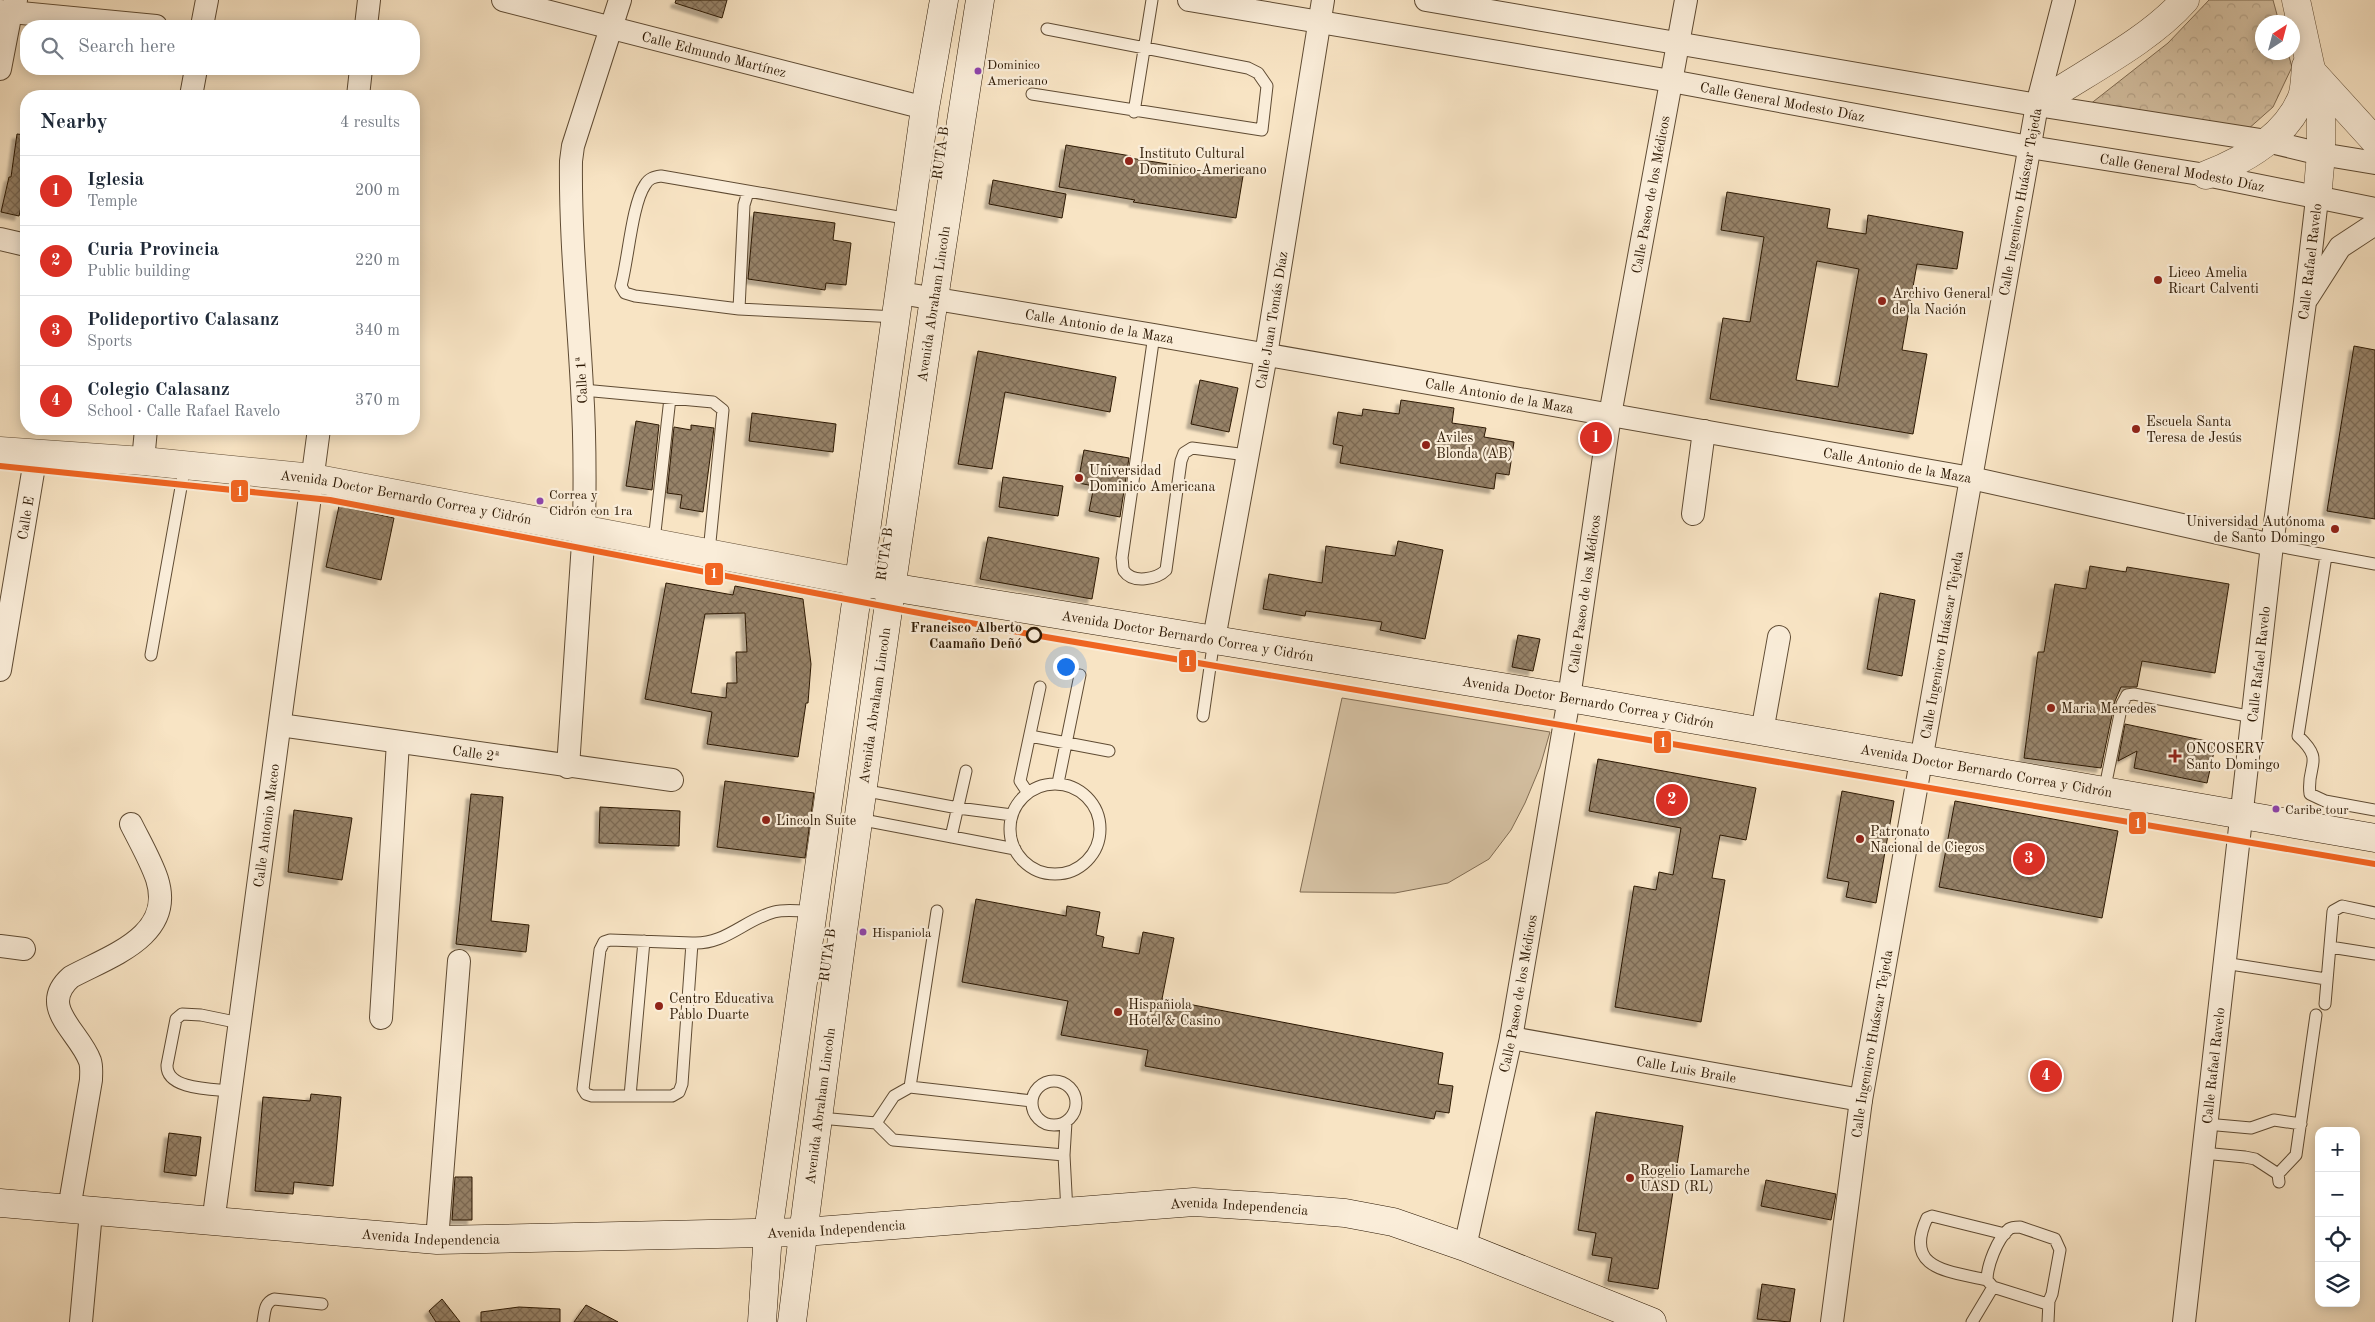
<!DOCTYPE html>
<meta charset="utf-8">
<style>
body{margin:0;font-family:"Old Standard TT",serif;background:#f2f2f3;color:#1f2937}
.controls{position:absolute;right:15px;bottom:15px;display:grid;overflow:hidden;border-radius:10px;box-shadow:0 2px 12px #0003}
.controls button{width:45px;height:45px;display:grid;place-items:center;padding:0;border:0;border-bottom:1px solid #e0e1e3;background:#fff;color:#1f2937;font:25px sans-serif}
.compass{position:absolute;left:2255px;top:15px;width:45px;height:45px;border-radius:50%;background:#fff;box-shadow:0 2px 12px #0003;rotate:36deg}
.you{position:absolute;left:1065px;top:666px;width:18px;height:18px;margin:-12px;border:4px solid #fff;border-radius:50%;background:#1a73e8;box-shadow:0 0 0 8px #1a73e833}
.badge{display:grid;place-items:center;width:32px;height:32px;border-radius:50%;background:#d93025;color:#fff;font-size:16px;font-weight:700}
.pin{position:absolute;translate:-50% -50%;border:2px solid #fff;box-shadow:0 1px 5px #0006}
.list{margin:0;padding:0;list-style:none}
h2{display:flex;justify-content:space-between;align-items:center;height:65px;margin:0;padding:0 20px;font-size:21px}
h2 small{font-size:16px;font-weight:400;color:#747a83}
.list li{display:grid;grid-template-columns:32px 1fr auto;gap:15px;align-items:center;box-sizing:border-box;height:70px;padding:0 20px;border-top:1px solid #e0e1e3}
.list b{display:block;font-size:19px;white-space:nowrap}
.list p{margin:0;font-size:16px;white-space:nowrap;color:#747a83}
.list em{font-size:16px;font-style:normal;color:#747a83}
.icon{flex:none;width:28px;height:28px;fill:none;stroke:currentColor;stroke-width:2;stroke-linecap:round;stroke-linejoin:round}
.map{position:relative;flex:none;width:2375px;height:1322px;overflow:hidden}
.search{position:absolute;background:#fff;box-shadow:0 2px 12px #0003;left:20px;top:20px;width:400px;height:55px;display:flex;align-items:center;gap:12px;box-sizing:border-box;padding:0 18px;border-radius:20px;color:#747a83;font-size:19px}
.panel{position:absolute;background:#fff;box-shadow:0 2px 12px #0003;left:20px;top:90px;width:400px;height:345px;border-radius:20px}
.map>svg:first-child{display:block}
</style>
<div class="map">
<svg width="2375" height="1322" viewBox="0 0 2375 1322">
<defs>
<pattern id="park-crowns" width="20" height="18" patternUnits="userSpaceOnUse" patternTransform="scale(1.25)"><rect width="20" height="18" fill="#d5c1a3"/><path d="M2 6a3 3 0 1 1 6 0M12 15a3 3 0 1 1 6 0" fill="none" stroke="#b7a58b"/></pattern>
<pattern id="building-cross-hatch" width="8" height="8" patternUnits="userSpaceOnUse" patternTransform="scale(1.25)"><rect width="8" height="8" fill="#968267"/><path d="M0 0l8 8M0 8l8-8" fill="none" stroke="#7b6953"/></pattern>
<filter id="shadow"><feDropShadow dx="-4.5" dy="4.5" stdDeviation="1" flood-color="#0004"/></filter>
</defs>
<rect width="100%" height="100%" fill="#f8e4c4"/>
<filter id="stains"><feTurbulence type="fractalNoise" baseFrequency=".004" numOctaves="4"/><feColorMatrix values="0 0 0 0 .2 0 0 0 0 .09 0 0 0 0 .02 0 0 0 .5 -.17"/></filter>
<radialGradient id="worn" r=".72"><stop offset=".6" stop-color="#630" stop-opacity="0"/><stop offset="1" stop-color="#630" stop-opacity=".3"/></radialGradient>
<!-- grass -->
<path fill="#d5c1a3" stroke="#806c53" d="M1342,698l208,34 -10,35 -15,36 -14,27 -22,29 -41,24 -53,10 -95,-1z"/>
<!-- park -->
<path fill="url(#park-crowns)" stroke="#806c53" d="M2209,0h64l6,22h-17v30l26,1 4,14 -19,40 -26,23 -158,-25 79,-62z"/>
<!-- building -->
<path fill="url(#building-cross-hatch)" stroke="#2c1803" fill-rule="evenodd" filter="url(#shadow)" d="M676,0h51l-5,18 -47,-15z
M17,134l9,1v51l-7,30 -18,-4 8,-35h2z
M1066,145l65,11 -1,2 113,18 -7,42 -103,-16 2,-2 -76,-13z
M993,180l73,14 -4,24 -73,-14z
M1727,192l103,17 -3,19 39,6 2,-19 95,17 -6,37 -40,-5 -15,86 25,4 -14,80 -203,-35 13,-81 27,4 14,-85 -43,-7zM1817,261l42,8 -21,118 -42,-7z
M754,212l81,11 -2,17 18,3 -5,42 -20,-2 -1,7 -77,-11z
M2354,346l21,4v169l-48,-8z
M978,351l138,26 -6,35 -105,-20 -13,77 -34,-5z
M1200,380l38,8 -9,44 -38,-8z
M1401,400l53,8 -2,15 34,5 -2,9 30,5 -5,33 -13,-2 -2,16 -154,-26 3,-17 -10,-2 5,-32 24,4 1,-7 36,5z
M752,413l84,11 -3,28 -84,-11z
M636,421l23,4 -7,65 -26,-4z
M691,425l23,3 -11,84 -23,-4 2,-13 -15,-2 7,-66 17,3z
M1084,450l45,8 -9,59 -31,-6 5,-25 -16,-3z
M1003,477l60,9 -5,30 -59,-9z
M339,506l55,12 -13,62 -55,-13z
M988,537l111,21 -7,41 -112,-20z
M1398,541l45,9 -18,89 -45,-9 2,-8 -76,-11 -1,5 -42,-7 6,-35 53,9 4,-37 69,10z
M2090,566l36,6 1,-5 102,17 -14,89 -73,-12 -5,26h-16l-6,14 -14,67 -77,-10 14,-106h6l11,-68 31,5z
M666,583l67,12 2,-9 68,13 8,65 -3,39h-2l-8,54 -91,-13 5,-32 -67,-13zM745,613l2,39h-11l1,31h-10l-1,15 -35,-5 14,-79z
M1880,593l35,7 -13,76 -35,-7z
M1518,635l22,4 -7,32 -21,-4z
M2125,724l91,19 -9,40 -73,-15 3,-17 -19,10z
M1598,759l158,29 -10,52 -26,-5 -8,43 13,2 -24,142 -86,-15 19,-121 22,4 3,-18 14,3 8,-47 -92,-17z
M725,781l89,12 -9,65 -88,-11z
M1842,791l52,10 -18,102 -30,-6 3,-15 -22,-4z
M471,794l32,3 -12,124 38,4 -3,27 -70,-8z
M1955,801l163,30 -16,87 -163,-31z
M600,807l80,4 -1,35 -80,-3z
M294,810l58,8 -10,62 -54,-8z
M976,899l90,17 1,-10 33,6 -4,23 8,2 -2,10 37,7 4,-22 31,6 -12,61 281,54 -5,31 15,2 -4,27 -13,-2 -2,8 -289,-53 3,-16 -87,-15 7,-34 -106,-19z
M311,1094l30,3 -8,89 -39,-4 -1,12 -38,-3 8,-94 47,4z
M1596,1112l87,14 -25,163 -50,-8 4,-23 -20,-3 4,-22 -18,-3z
M169,1133l32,4 -5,39 -32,-4z
M455,1177h17v43h-20z
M1766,1180l70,14 -5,26 -70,-14z
M1762,1284l33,5 -5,33 -33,-3z
M442,1299l18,23h-24l-7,-11z
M586,1305l32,17h-44z
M519,1307l41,2v13h-79v-10z"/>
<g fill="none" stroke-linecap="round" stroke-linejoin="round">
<!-- service casing -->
<g stroke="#5f4b33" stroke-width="13">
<path id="service" d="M1032,94l230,36 5,-44 -9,-13 -10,-5 -201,-39
M1134,112l18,-112
M739,309l5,-104 4,-13
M897,317l-158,-8 -104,-13 -10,-3 -4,-7c7,-25 11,-82 24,-101 4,-7 9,-8 16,-9l249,43
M1154,335l-32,223c1,4 0,9 2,13 9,13 33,8 42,-1l15,-109 3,-8 8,-5 55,7
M583,390l130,12 10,8 -14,142
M654,541l16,-143
M2272,545l103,19
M2326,556l-28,180c28,26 8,28 12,58l15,7 50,9
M151,655l34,-190
M1203,716l11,-77
M1030,736l79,15
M1058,783l22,-108
M1010 829a45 45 0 1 1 90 0a45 45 0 1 1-90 0Z
M862,790l96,18 54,7
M2104,792l18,-88 5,-9 7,-1 119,23
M1028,793l-8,-12 20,-94
M858,819l157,30
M951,837l15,-66
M692,943l-10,141 -3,8 -7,4h-80l-6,-2 -3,-5 17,-139 4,-8 6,-2 82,3c33,2 52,-23 82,-31 12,-3 27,-1 39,0
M2330,947l45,7
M2224,963l102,16
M2325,1004l8,-93 9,-5 33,7
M1032 1103a22 22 0 1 1 44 0a22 22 0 1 1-44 0Z
M910,1087l27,-176
M231,1091c-18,-2 -65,-1 -64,-26l9,-46 6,-5 19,1 39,8
M630,1096l14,-155
M820,1118l56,5 18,-27 16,-9 122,14
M1066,1122l-2,33 3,57
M876,1123l17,17 171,15
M2206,1124l45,4 23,-8 27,4
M2203,1153l42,4 10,2 23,15
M2279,1182l-1,-8 18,-19 20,-140
M2020,1227l35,12 5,11 -8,44 -3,7 -5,2 -51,-16 -6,-7c0,-14 10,-41 22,-51 3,-2 7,-2 11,-2z
M1987,1280c-38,-9 -84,-10 -60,-62l5,-2 73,18
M263,1322c2,-10 1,-19 11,-23l48,5
M1972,1322l21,-35
M2048,1322l1,-21"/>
</g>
<!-- minor casing -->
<g stroke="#5f4b33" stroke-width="24">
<g id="minor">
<path id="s1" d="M503,0l422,108"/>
<path id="s2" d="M1189,0l482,81 358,66 177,28 169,34"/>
<path d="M1426,0l611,105 230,36 54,13 54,9"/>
<path d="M0,11l156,15"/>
<path d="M202,26l5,-26"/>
<path d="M366,26l3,-26"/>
<path d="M0,69l11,-57 5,-12"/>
<path d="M191,96l5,-27"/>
<path d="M358,96l3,-27"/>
<path d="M0,239l26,6"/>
<path id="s3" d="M900,293l254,42 817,143 301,67"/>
<path d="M2308,297l32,-50 35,-23"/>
<path d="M143,461l3,-32"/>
<path d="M1693,514l11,-83"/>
<path id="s4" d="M1214,639l52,-284 57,-355"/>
<path id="s5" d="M0,670l36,-216"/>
<path d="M280,725l392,55"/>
<path d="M1762,732l17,-95"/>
<path d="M568,767l16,-239c1,-47 1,-94 -2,-140 -4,-76 -12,-151 -11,-227l2,-15 47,-146"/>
<path d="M0,946l24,3"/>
<path d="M381,1018l17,-276"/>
<path id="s6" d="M1511,1038l350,62"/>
<path d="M69,1209l22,-129c0,-6 1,-13 -1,-19 -11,-30 -53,-54 -19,-84 39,-21 104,-41 86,-98 -6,-18 -17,-37 -26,-55"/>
<path id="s7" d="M213,1223l106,-794"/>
<path d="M437,1240l22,-279"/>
<path id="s8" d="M1465,1247l46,-209 58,-340 41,-283 76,-415"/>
<path d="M81,1322l10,-110"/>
<path id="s9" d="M1832,1322l29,-222 176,-995 27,-105"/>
<path id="s10" d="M2184,1322l88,-777 33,-243 12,-103"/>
</g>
</g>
<!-- tertiary casing -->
<g stroke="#5f4b33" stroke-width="29">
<g id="tertiary">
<path d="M2296,0l25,115v39l-4,45"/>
<path d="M2314,74l61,67"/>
<path d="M2037,105c47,-32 111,-63 148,-105"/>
<path d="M2206,175c39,-15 80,-38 96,-78 3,-9 3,-21 4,-31"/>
<path id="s11" d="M0,451l143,10 170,17 547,104"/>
</g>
</g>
<!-- secondary casing -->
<g stroke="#2c1803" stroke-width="29">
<g id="secondary">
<path id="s12" d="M860,582l709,116 806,140"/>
<path id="s13" d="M0,1203l437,37 367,-8 390,-30 78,5 73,6 48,9 72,25 187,75"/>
<path d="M762,1322l6,-89 157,-1125 19,-108"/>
<path id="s14" d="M792,1322c55,-442 119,-882 188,-1322"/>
</g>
</g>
<!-- service -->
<use href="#service" stroke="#faedd9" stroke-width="11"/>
<!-- minor -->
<use href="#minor" stroke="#faedd9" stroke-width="22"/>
<!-- tertiary -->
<use href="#tertiary" stroke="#faedd9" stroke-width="28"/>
<!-- secondary -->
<use href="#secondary" stroke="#faedd9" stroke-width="28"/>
<!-- metro-1 casing -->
<g stroke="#faedd9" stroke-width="10">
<path id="metro-1" d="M0,466l330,34 704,135 1341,229"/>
</g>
<!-- metro-1 -->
<use href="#metro-1" stroke="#f26522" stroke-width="6"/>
</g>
<!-- markers -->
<g fill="#8e44ad" stroke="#faedd9" stroke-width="2">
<circle cx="978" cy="71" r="4.5"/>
<circle cx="540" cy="501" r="4.5"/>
<circle cx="2276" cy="809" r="4.5"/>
<circle cx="863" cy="932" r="4.5"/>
</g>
<g fill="#8f2418" stroke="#faedd9" stroke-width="2">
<circle cx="1129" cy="161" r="5"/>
<circle cx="2158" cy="280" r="5"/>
<circle cx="1882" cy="301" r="5"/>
<circle cx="2136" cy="429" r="5"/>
<circle cx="1426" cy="445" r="5"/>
<circle cx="1079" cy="478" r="5"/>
<circle cx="2335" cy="529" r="5"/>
<circle cx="2051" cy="708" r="5"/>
<path d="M2172.5 748.5h5v5h5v5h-5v5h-5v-5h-5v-5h5z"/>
<circle cx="766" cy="820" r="5"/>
<circle cx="1860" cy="839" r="5"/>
<circle cx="659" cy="1006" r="5"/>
<circle cx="1118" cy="1012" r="5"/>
<circle cx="1630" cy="1178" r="5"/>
</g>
<circle fill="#faedd9" stroke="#2c1803" stroke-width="2.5" cx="1034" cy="635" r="7"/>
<g text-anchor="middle" stroke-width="4.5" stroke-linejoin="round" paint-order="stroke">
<!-- bus labels -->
<g font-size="13" fill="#2c1803" stroke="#faedd9" text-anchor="start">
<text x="987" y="69">Dominico<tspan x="987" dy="16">Americano</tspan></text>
<text x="549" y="499">Correa y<tspan x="549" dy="16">Cidrón con 1ra</tspan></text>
<text x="2285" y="814">Caribe tour</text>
<text x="872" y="937">Hispaniola</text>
</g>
<!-- street labels -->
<g font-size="14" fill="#2c1803" stroke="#faedd9">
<text dy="5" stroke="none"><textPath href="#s1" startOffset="218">Calle Edmundo Martínez</textPath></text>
<text dy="5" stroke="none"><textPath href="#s2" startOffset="602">Calle General Modesto Díaz</textPath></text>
<text transform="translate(940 153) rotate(-82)" y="5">RUTA B</text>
<text dy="5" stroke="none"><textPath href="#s2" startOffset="1008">Calle General Modesto Díaz</textPath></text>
<text dy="5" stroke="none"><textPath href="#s8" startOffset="1069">Calle Paseo de los Médicos</textPath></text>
<text dy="5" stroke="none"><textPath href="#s9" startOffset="1136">Calle Ingeniero Huáscar Tejeda</textPath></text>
<text dy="5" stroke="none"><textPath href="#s10" startOffset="1068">Calle Rafael Ravelo</textPath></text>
<text dy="5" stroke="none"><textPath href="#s14" startOffset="1028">Avenida Abraham Lincoln</textPath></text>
<text dy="5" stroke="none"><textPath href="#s4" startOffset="324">Calle Juan Tomás Díaz</textPath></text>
<text dy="5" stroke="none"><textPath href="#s3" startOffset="202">Calle Antonio de la Maza</textPath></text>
<text transform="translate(581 380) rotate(-93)" y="5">Calle 1ª</text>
<text dy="5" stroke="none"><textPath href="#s3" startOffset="608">Calle Antonio de la Maza</textPath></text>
<text dy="5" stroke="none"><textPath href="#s3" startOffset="1012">Calle Antonio de la Maza</textPath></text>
<text dy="5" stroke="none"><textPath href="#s11" startOffset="409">Avenida Doctor Bernardo Correa y Cidrón</textPath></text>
<text dy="5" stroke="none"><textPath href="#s5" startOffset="154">Calle E</textPath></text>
<text transform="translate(884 554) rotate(-82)" y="5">RUTA B</text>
<text dy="5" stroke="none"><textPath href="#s8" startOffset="664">Calle Paseo de los Médicos</textPath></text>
<text dy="5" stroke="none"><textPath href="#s12" startOffset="332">Avenida Doctor Bernardo Correa y Cidrón</textPath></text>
<text dy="5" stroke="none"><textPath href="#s9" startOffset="686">Calle Ingeniero Huáscar Tejeda</textPath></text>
<text dy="5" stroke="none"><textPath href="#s10" startOffset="662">Calle Rafael Ravelo</textPath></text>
<text dy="5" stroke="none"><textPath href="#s12" startOffset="738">Avenida Doctor Bernardo Correa y Cidrón</textPath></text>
<text dy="5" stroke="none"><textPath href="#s14" startOffset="622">Avenida Abraham Lincoln</textPath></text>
<text transform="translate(476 753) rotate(8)" y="5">Calle 2ª</text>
<text dy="5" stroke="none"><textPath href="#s12" startOffset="1142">Avenida Doctor Bernardo Correa y Cidrón</textPath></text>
<text dy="5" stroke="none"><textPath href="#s7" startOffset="401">Calle Antonio Maceo</textPath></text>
<text transform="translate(827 955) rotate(-82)" y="5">RUTA B</text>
<text dy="5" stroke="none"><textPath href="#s8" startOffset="259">Calle Paseo de los Médicos</textPath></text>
<text dy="5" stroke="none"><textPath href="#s9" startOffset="281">Calle Ingeniero Huáscar Tejeda</textPath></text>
<text dy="5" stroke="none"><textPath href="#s10" startOffset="258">Calle Rafael Ravelo</textPath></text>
<text dy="5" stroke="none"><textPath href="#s6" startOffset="178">Calle Luis Braile</textPath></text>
<text dy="5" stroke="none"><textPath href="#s14" startOffset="218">Avenida Abraham Lincoln</textPath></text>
<text dy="5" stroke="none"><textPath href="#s13" startOffset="1242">Avenida Independencia</textPath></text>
<text dy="5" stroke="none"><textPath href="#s13" startOffset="838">Avenida Independencia</textPath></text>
<text dy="5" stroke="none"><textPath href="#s13" startOffset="432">Avenida Independencia</textPath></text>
</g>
<!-- poi labels -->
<g font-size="14" fill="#2c1803" stroke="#faedd9" text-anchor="start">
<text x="1139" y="158">Instituto Cultural<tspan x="1139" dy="16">Dominico-Americano</tspan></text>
<text x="2168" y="277">Liceo Amelia<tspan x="2168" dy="16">Ricart Calventi</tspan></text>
<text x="1892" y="298">Archivo General<tspan x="1892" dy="16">de la Nación</tspan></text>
<text x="2146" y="426">Escuela Santa<tspan x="2146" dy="16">Teresa de Jesús</tspan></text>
<text x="1436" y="442">Aviles<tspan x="1436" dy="16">Blonda (AB)</tspan></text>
<text x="1089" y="475">Universidad<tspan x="1089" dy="16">Dominico Americana</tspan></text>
<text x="2325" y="526" text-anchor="end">Universidad Autónoma<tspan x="2325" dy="16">de Santo Domingo</tspan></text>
<text x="2061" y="713">Maria Mercedes</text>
<text x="2186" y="753">ONCOSERV<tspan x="2186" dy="16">Santo Domingo</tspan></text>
<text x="776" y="825">Lincoln Suite</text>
<text x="1870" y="836">Patronato<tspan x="1870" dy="16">Nacional de Ciegos</tspan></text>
<text x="669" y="1003">Centro Educativa<tspan x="669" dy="16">Pablo Duarte</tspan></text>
<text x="1128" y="1009">Hispañiola<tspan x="1128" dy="16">Hotel &amp; Casino</tspan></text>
<text x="1640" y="1175">Rogelio Lamarche<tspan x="1640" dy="16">UASD (RL)</tspan></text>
</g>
<!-- stop labels -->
<g font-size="14" font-weight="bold" fill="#2c1803" stroke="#faedd9" text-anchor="end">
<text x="1022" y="632">Francisco Alberto<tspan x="1022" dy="16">Caamaño Deñó</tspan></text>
</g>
</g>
<g stroke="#faedd9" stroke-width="2">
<rect x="230" y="479" width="19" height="24" rx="5" fill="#f26522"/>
<rect x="704" y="562" width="20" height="24" rx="5" fill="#f26522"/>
<rect x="1178" y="649" width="19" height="24" rx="5" fill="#f26522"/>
<rect x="1653" y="730" width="19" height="24" rx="5" fill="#f26522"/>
<rect x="2128" y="811" width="19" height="24" rx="5" fill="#f26522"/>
</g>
<g font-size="14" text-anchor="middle" font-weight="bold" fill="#fff">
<text x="240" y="496">1</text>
<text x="714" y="578">1</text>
<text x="1188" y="666">1</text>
<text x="1663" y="747">1</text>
<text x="2138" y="828">1</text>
</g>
<rect width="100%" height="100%" filter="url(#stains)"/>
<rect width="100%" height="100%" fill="url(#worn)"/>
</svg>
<div class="controls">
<button>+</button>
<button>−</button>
<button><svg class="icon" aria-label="locate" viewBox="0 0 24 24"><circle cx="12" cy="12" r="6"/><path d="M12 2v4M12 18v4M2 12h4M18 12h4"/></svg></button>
<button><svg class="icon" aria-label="layers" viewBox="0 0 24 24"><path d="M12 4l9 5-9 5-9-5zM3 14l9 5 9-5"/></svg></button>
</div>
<svg class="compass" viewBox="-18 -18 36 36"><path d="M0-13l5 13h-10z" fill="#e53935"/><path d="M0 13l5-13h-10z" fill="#747a83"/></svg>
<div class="you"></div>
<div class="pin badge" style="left:1596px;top:438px">1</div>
<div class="pin badge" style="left:1672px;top:800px">2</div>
<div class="pin badge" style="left:2029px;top:859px">3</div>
<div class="pin badge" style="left:2046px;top:1076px">4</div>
<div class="search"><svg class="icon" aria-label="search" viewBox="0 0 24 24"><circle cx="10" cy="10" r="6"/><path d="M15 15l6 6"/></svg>Search here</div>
<section class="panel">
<h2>Nearby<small>4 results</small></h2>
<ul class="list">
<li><span class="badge">1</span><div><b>Iglesia</b><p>Temple</p></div><em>200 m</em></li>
<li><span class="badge">2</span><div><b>Curia Provincia</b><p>Public building</p></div><em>220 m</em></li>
<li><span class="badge">3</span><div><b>Polideportivo Calasanz</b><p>Sports</p></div><em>340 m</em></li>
<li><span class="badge">4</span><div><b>Colegio Calasanz</b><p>School · Calle Rafael Ravelo</p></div><em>370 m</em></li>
</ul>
</section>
</div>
